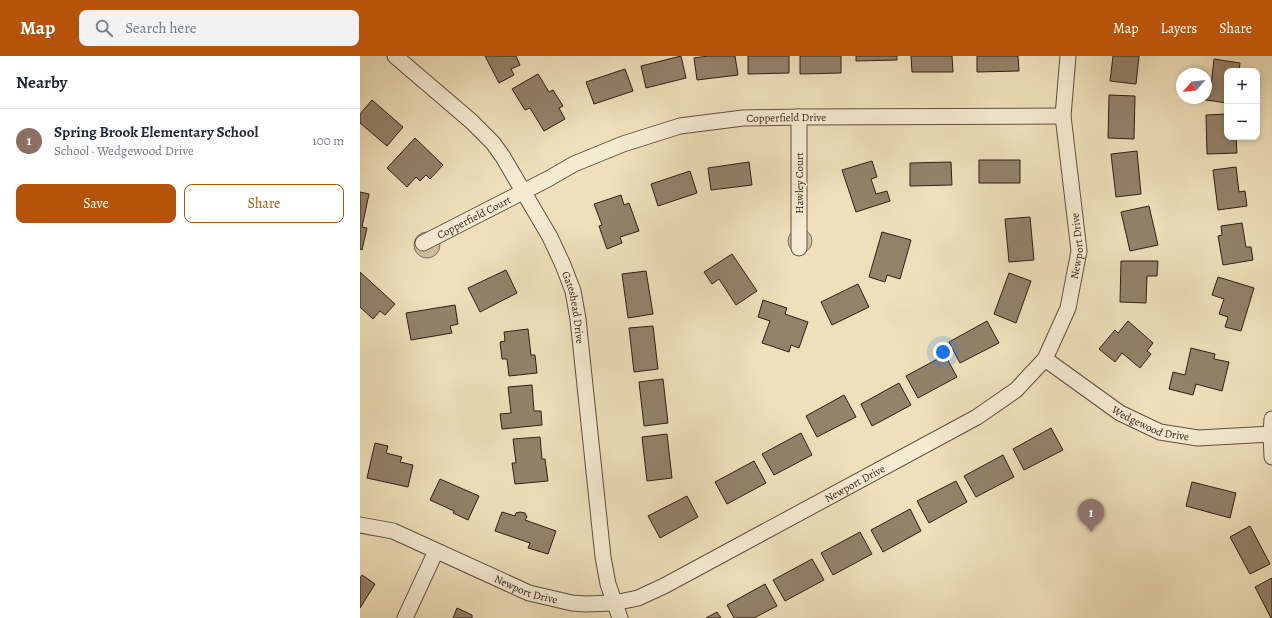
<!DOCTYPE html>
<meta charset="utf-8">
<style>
body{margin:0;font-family:Alegreya,serif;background:#f2f2f3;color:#1f2937}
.controls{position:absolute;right:12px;top:12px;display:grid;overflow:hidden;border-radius:8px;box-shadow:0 2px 6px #0003}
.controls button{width:36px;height:36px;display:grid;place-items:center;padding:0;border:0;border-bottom:1px solid #e0e1e3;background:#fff;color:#1f2937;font:20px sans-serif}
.compass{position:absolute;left:816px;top:12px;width:36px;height:36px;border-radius:50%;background:#fff;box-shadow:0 2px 6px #0003;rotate:243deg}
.you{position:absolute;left:583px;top:296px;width:14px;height:14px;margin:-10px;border:3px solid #fff;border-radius:50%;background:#1a73e8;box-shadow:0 0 0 6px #1a73e833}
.badge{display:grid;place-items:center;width:26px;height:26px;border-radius:50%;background:#b45309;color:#fff;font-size:13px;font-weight:700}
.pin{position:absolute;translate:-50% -33px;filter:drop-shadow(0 1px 2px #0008)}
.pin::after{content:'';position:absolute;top:21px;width:14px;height:12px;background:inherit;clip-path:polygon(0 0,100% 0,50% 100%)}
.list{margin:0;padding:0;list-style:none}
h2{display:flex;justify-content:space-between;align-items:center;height:52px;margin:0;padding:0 16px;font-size:17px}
h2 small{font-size:13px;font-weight:400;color:#747a83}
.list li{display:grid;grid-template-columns:26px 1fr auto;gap:12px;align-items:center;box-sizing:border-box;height:64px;padding:0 16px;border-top:1px solid #e0e1e3}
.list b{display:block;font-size:15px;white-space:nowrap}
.list p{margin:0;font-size:13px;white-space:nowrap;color:#747a83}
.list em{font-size:13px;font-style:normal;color:#747a83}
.actions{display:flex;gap:8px;padding:12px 16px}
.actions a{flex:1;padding:9px 0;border:1px solid #b45309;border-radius:8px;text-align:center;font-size:14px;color:#b45309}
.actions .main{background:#b45309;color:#fff}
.icon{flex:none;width:22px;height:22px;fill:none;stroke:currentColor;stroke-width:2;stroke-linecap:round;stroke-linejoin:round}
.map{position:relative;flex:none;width:912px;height:562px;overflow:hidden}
header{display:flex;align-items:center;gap:24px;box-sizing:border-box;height:56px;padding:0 20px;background:#b45309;color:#fff}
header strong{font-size:19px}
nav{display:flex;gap:22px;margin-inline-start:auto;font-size:14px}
.search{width:280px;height:36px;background:#f2f2f3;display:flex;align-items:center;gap:10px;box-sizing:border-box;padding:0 14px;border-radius:8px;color:#747a83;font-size:15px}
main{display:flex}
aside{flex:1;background:#fff}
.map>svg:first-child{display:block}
</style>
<header>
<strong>Map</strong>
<div class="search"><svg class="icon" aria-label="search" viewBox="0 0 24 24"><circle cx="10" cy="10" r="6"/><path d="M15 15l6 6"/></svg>Search here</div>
<nav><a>Map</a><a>Layers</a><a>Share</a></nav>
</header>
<main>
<aside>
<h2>Nearby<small></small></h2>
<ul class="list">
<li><span class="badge" style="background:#8d6e63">1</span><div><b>Spring Brook Elementary School</b><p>School · Wedgewood Drive</p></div><em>100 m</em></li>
</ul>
<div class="actions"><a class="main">Save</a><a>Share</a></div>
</aside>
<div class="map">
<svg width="912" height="562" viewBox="0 0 912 562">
<rect width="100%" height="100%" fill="#efe0bb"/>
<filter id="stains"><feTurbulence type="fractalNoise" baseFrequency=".005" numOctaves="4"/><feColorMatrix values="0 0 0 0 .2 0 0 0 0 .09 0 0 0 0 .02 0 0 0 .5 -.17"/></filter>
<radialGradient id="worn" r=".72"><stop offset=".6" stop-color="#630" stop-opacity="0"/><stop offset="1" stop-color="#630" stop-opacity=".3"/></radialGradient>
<!-- green -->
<path fill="#cfbf9f" stroke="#806e5a" d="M428 185a12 12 0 1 1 24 0a12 12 0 1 1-24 0Z
M54 189a13 13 0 1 1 26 0a13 13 0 1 1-26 0Z"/>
<!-- building -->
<path fill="#94826b" stroke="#311d15" d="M125,0h31l4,9 -9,4 3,6 -15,8z
M321,0l5,22 -40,10 -5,-22z
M348,0h27l3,19 -41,5 -3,-22z
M388,0h41v17l-41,1z
M440,0h41v17l-41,1z
M496,0h41v4l-41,1z
M551,0h41l1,16h-41z
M617,0h41l1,15 -42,1z
M753,0h26l-3,28 -26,-3z
M854,3l26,4 -1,8h-12v32l-28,-4v-1h7v-12h5z
M265,13l8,22 -39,13 -8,-22z
M178,18l11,18 4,-2 10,16 -4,2 6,11 -21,12 -14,-23 -5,2 -13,-21z
M749,39l26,1 -1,43 -26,-1z
M12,44l31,27 -16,19 -27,-23v-9z
M867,58v23h3v1h6l1,15 -30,1 -1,-39z
M55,82l28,27 -13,14 -4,-4 -6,6 -4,-4 -9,10 -20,-19z
M777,95l4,43 -25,3 -5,-43z
M619,104h41v23h-41z
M512,105l5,16 -6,2 5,15 11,-3 3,10 -34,11 -14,-42z
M389,106l3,23 -41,5 -3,-22z
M591,106l1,23 -42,1v-23z
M876,111l3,25 6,-1 2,15 -29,4 -5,-40z
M330,115l7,22 -39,13 -7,-22z
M0,136l9,2 -7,33 5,1 -5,22 -2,-1z
M261,139l3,10 5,-2 10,28 -19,6 2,6 -15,6 -8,-23 3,-1 -8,-21z
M789,150l9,39 -28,6 -9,-39z
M670,161l4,43 -25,2 -4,-43z
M882,167l4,24h5l2,13 -30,5 -5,-29 4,-1 -1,-9z
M522,176l29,8 -11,39 -13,-4 -2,7 -16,-5z
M372,198l25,37 -21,14 -17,-26 -7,5 -8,-12z
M761,205h37l-1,15h-10l-1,27 -26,-1z
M146,214l11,23 -37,19 -12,-24z
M286,215l7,43 -25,4 -6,-44z
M0,216l35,32 -10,11 -5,-4 -7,8 -13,-12z
M649,217l22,8 -15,42 -22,-9z
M858,221l36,11 -13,43 -16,-4 3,-10 -9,-3 5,-15 -12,-4z
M498,228l11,23 -37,18 -11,-23z
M403,244l24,8 -2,6 23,8 -9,26 -8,-3 -2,7 -27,-9 8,-22 -12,-4z
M95,249l3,19 -8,2 2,7 -41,7 -5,-27z
M627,265l12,22 -39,20 -11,-21z
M768,265l25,22 -6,8 4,3 -11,14 -18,-15 -7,9 -16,-13 16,-19 3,3z
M293,270l5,43 -24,3 -5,-44z
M168,273l3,26h4l2,18 -28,3 -2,-17h-5l-2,-17 5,-1 -1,-9z
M831,292l24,6 -1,5 15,3 -7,29 -26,-7 -3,11 -24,-6 4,-17 12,3z
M585,299l12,22 -39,21 -12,-22z
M303,323l5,44 -24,3 -5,-44z
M539,327l12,22 -39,21 -11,-22z
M172,329l2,26h7l1,14 -40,4 -2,-15 11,-1 -3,-26z
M484,339l12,22 -39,20 -11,-21z
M691,372l12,22 -39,20 -11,-21z
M441,377l11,22 -38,20 -12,-21z
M307,378l5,44 -25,3 -5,-44z
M180,381l2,22h3l3,22 -33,3 -3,-21h4l-3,-24z
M15,387l13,3 -2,7 16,4 -2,5 13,3 -5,22 -41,-9z
M643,399l11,22 -38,20 -12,-21z
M394,405l12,22 -39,21 -12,-22z
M80,423l39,17 -11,24 -15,-7 1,-2 -24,-11z
M596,425l11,21 -38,21 -12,-22z
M832,426l44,11 -6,25 -44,-12z
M327,440l11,21 -38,21 -12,-22z
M550,453l11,22 -38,21 -12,-22z
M142,456l13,4 1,-3 4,-1 5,1 2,4 -2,3 31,11 -8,23 -20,-6 2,-5 -35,-12z
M890,470l20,38 -20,10 -20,-37z
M500,476l12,22 -39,21 -12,-22z
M452,503l12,21 -39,21 -12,-21z
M2,519l13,9 -15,24v-30z
M912,522v40h-1l-16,-31z
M405,528l12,22 -23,12h-20l-7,-13z
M97,552l15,7v3h-19z
M357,556l4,6h-15z"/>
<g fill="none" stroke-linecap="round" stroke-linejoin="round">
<!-- minor casing -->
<g stroke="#604e3e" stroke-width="17">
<g id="minor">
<path id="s1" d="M35,0l76,65 22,22 10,14 47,80 13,28 10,26 5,28 25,238 5,27 12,34"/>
<path d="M439,61v131"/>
<path id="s2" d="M63,187l125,-64 26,-15 49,-20 57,-18 63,-8 56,-1 264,-1"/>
<path id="s3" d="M685,303l75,54 40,19 38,6 74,-4"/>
<path d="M912,363l-1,15 1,23"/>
<path id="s4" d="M0,469l33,6 136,62 43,10 14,1 28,-1 24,-5 26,-12 313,-169 39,-27 29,-31 23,-51 11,-57 -16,-135 5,-60"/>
<path d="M45,562l31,-67"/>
</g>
</g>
<!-- minor -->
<use href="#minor" stroke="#f5ebd3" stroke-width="15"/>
</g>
<g text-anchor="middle" stroke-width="3" stroke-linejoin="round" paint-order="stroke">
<!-- street labels -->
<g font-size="11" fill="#311d15" stroke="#f5ebd3">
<text dy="4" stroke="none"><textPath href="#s2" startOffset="390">Copperfield Drive</textPath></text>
<text transform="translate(439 127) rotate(-90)" y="4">Hawley Court</text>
<text dy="4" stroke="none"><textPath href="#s2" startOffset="57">Copperfield Court</textPath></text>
<text dy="4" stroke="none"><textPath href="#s4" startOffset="887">Newport Drive</textPath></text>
<text dy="4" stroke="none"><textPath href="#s1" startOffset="316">Gateshead Drive</textPath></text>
<text dy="4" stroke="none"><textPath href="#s3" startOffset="125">Wedgewood Drive</textPath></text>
<text dy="4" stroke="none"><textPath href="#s4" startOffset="539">Newport Drive</textPath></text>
<text dy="4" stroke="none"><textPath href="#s4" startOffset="179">Newport Drive</textPath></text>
</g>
</g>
<rect width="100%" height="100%" filter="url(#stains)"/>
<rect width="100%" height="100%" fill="url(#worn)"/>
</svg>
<div class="controls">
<button>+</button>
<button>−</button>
</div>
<svg class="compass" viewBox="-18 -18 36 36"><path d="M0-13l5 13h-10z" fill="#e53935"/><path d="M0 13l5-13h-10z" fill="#747a83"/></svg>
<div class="you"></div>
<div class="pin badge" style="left:731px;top:476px;background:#8d6e63">1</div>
</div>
</main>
